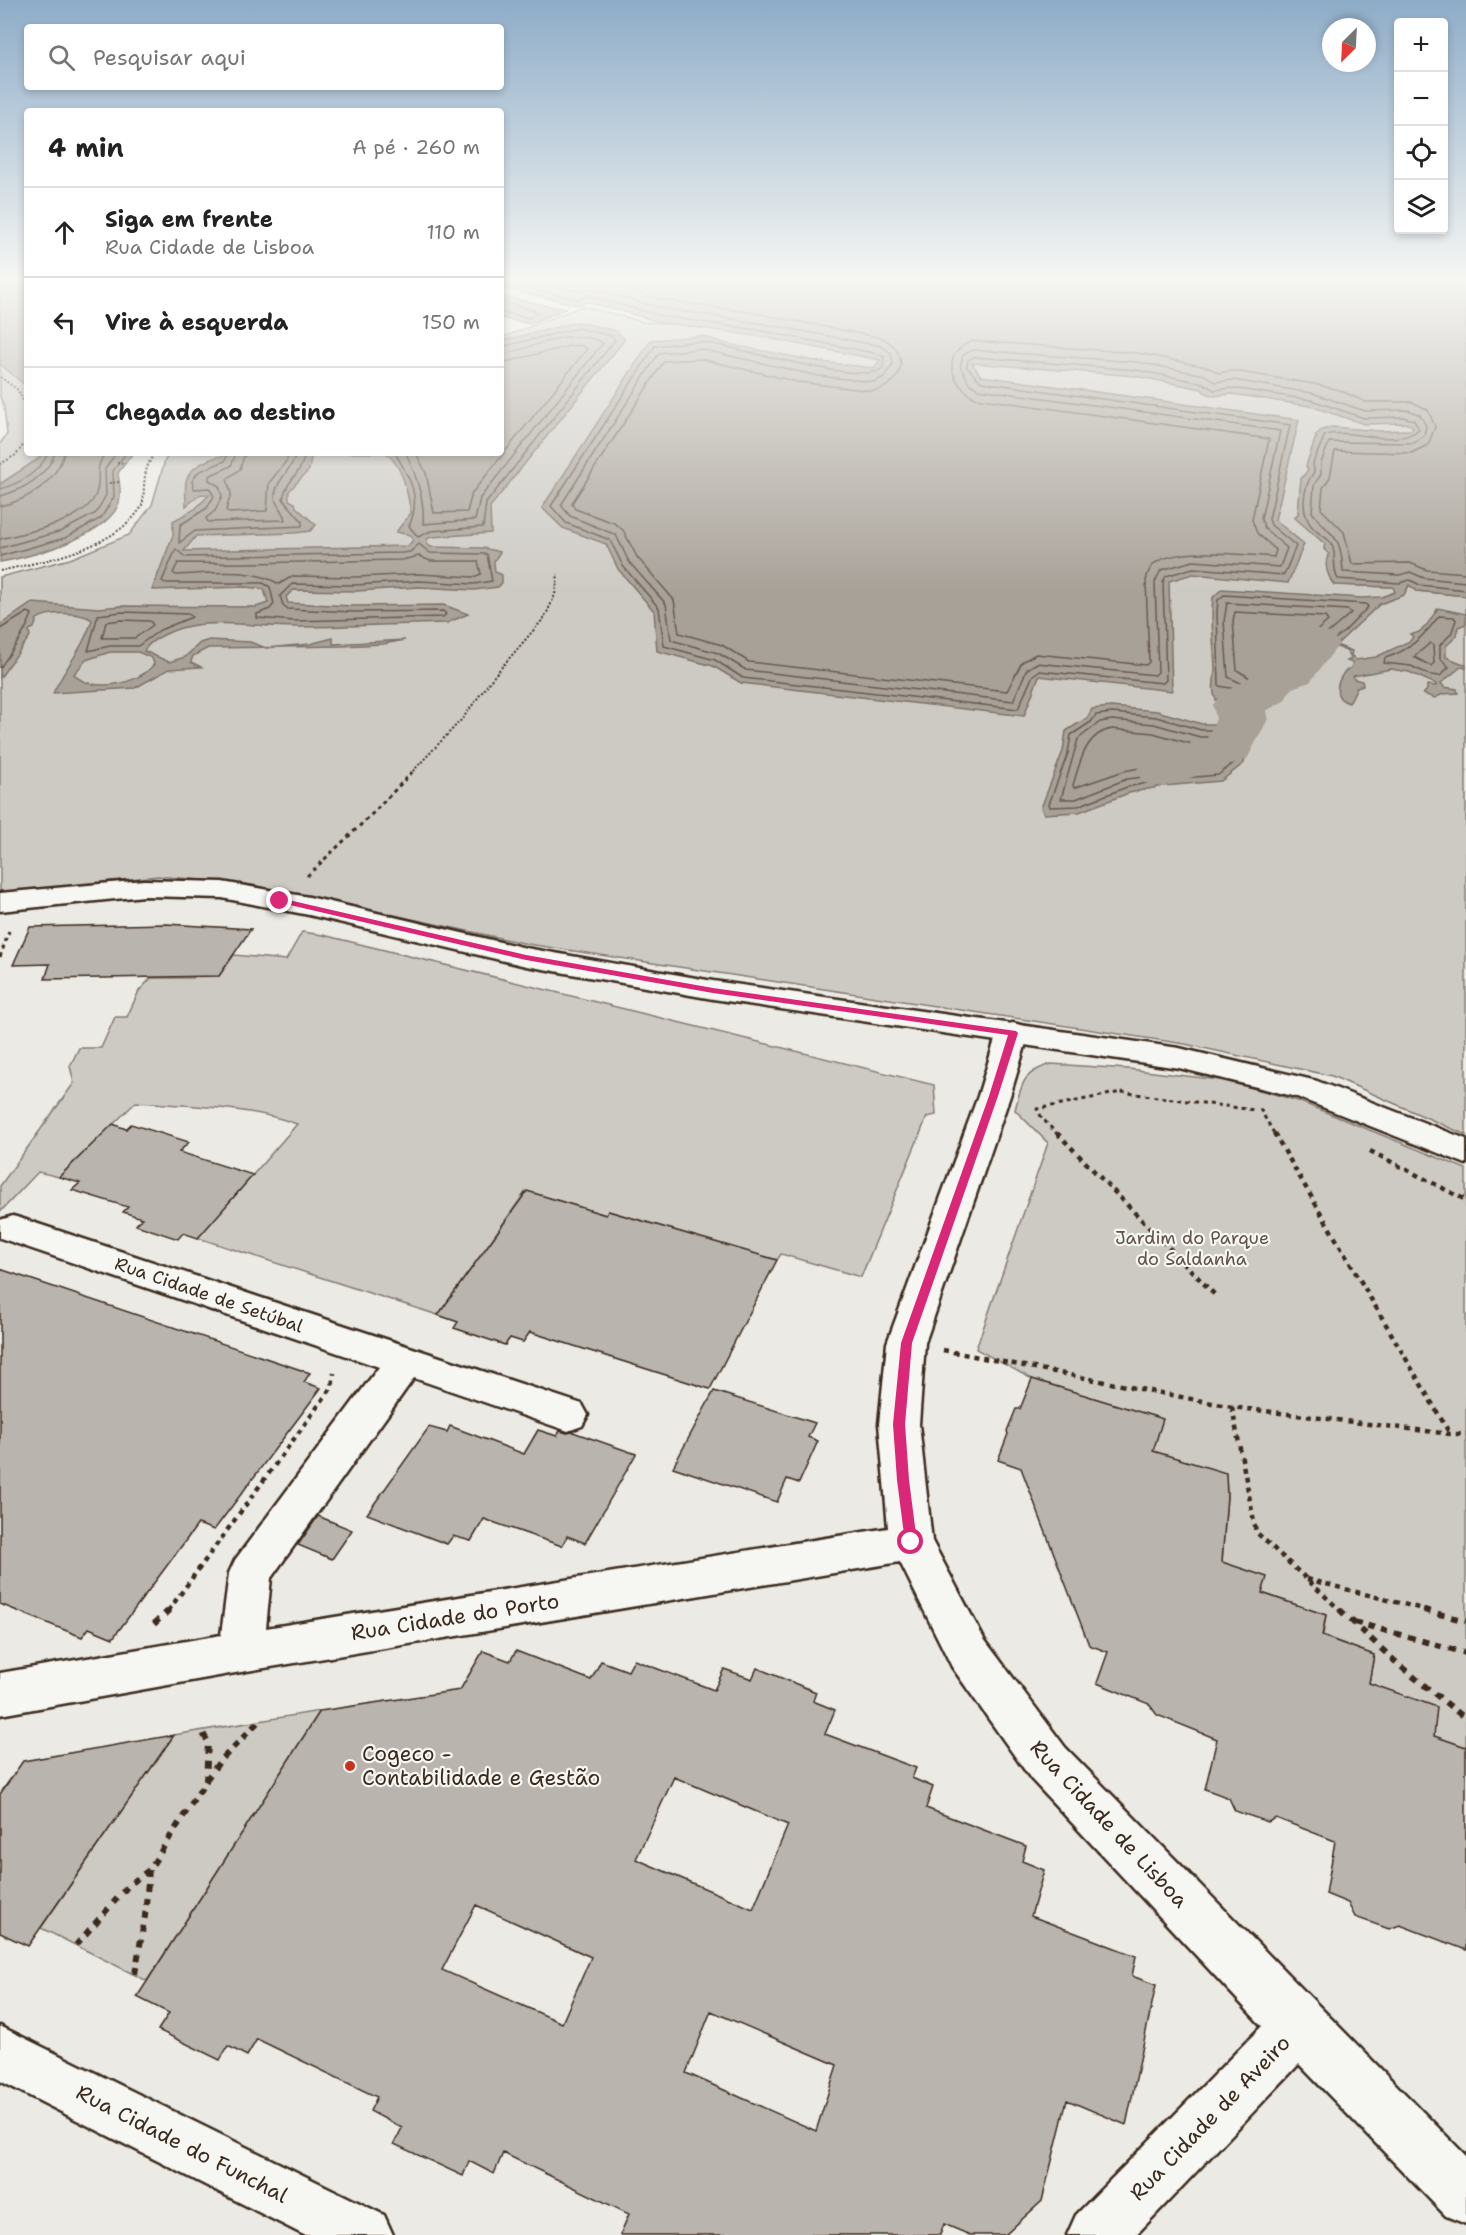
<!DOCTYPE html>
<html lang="pt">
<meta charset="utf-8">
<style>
body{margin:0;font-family:"Shantell Sans",sans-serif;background:#f2f2f2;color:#222}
.controls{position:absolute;right:18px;top:18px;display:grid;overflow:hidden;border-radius:6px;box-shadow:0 3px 9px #0003}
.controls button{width:54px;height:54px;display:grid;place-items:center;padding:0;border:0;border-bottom:2px solid #e0e0e0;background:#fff;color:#222;font:30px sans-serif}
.compass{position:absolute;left:1322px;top:18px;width:54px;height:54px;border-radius:50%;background:#fff;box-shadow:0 3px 9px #0003;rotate:204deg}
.stop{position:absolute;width:18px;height:18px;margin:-14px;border:4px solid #db2777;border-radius:50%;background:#fff}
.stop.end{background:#db2777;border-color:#fff;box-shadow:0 2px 6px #0008}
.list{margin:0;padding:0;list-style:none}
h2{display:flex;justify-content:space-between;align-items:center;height:78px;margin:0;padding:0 24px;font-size:26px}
h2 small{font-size:20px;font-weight:400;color:#767676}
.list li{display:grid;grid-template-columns:39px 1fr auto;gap:18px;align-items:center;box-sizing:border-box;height:90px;padding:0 24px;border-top:2px solid #e0e0e0}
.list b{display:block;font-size:22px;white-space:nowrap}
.list p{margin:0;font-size:20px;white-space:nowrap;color:#767676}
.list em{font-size:20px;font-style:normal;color:#767676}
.icon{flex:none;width:33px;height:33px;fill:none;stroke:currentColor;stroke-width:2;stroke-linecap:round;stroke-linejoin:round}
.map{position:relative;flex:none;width:1466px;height:2235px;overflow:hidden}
.search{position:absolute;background:#fff;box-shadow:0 3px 9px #0003;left:24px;top:24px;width:480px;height:66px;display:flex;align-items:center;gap:15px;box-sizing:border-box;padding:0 21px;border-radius:6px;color:#767676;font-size:22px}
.panel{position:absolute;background:#fff;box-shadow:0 3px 9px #0003;left:24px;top:108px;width:480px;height:348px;border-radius:6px}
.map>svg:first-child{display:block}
</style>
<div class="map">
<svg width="1466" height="2235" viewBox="0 0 1466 2235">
<rect width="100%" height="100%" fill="#ebeae5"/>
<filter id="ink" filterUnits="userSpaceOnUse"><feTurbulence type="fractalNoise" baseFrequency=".0167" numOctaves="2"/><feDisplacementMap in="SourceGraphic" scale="12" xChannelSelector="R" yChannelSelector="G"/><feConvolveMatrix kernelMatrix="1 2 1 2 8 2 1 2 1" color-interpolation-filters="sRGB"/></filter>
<g filter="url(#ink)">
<!-- green -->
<path fill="#cdcac4" stroke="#847a71" stroke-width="1.5" d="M0,279h27v174h16l-6,7 -37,24v-40l7,-10 -3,-27 -4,-10z
M501,279h774l191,15 -53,134 -2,2 -32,1 -41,-3 -20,10 -10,32 -7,9 -3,35 -3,3 30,27 -1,5 5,5c-4,12 -2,21 5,31l59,2 14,3 2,-5 8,6 49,5v539l-134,-59 -147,-32 -657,-100 -275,-59 -95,-9 -158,17v-316l70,-18 59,-24 23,-30 13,-45 6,-7h330l114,-122 -37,-9 -77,19v-3l81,-32 62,16 31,3z
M302,932l21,3 611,150 2,30 -9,2 -66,160 -80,-23 -4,6 -168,-49 -3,4 -80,-24 -88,124 -240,-77 99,-114c-51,-18 -107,-18 -161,-22l-77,75 -21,-5 -38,40v-26l74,-103 -4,-17 9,-18h22l14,-31h12l12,-26 12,-13h42l2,-3 24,1 15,-21 52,5z
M1051,1064l77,5 100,12 70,20 168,68v578l-32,-11 -65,-53 5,-28 -51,-19 3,-21 -64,-22 4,-16 -44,-15 5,-66 -1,-22 -73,-23 9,-32 -130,-40 -56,-30 72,-206 -33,-33c7,-27 7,-37 36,-46z
M320,1711l-173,270 -106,-53 133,-193z"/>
<!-- water -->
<path fill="#a8a198" stroke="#7c7167" stroke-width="1.5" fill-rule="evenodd" d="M0,279h27v108l-27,-23z
M501,279h965v317l-49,-5 -8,-6 -5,10 -24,9 -44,41 16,6 -1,4 5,5 20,-3 34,-16 3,-4 -3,-3c14,1 21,-16 28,-26l28,6v10l-8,3 -1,9 -11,10v11l20,8v3l-5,-1 -20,16 3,4 13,2 1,4 -15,1 -8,4 -12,-4 4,-4v-5l9,1v-2l-27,-12 -18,-3 -38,7 1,3 8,2 1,4 -6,2 -8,16c-17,-5 -13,-20 -4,-32l5,-2 3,-6 -6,-2 4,-2 -3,-8 -14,-5 -33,28 -19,25 -21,8 -14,1 -11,-7 3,-4c-9,-6 -14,-4 -23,3 -5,-11 -1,-20 -1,-32 -1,-25 -5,-47 -2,-71l9,-8 140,9 20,-1 13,-5 -2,-5 -59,-2c-6,-9 -11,-21 -5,-31l-5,-5 1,-5 -31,-27 4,-3 3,-35 7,-9 -2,-4 9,-27 2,-1 -2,-2 7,-6 10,-3 47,4 32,-1 2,-2 -2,-3 -8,-2 -39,1 -54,-18 -78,-12 -19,2 -9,-4 -2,-3 -67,-13 -163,-13 9,13 318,44 -24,100 29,24 -16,39 -95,-9 -24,7 3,110 -133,-15 -15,40 -283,-33 -28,-17 -56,-15 -3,-40 -36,-42 -12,-25 -43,-16 -21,-20 109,-168 51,-4 26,8 92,18 54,6 6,-8 -124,-24 -97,-14 -71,-20 -9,3 -78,-17z
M501,296h1l63,13 -35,15 -29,-6z
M578,322l38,9 9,8 -135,168 1,26 -60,4 -4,2v5l4,3 52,1 17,4 -6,9 1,11 7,3v8l-4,4 -24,3 -55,-3 -63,4 -63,-1 -7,7 2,6 66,3 90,-1 24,9 -21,9c-50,1 -101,4 -151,4 -35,0 -71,-7 -106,-1 -13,2 -41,13 -46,25l25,11 16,-5 15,-14 9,-3 41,2 16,6 44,-4 23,-6v6l72,-4 -22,4 -40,2 -135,2 -15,8 -2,6 10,5 -32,2 -34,19 -82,5c12,-25 31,-46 39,-73 -11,-8 -43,-9 -55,-1l-3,9 -5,2 1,6 -30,42v-53l32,-22 67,5 22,-2 135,1 12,-4 -4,-14 -18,-2 -94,3 21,-55v-14l22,-12 14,-14 -8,-1 -15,12c0,-8 -2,-22 1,-28 16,-34 93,-25 125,-25l-3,17 -20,21v9l6,3 1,4 20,18 -6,6 -15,2 -99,3 -12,15 224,-5 5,-6 -3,-5 -14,-3 15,-19c-4,-22 -7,-45 -25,-60h115v-112zM110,652h28l14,6 2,6c-13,20 -64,30 -80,10l12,-14z
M43,453h90l-15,20c1,8 3,16 2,24 -3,37 -89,60 -120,65v-78l37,-24z
M1111,707l46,4 45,13h41l5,7 -4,32 -23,18 -58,5 -34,7 -50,19 -35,2 -3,-6 22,-57 3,-20 21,-13 5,-9z"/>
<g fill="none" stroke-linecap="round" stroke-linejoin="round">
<!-- shore -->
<path stroke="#675a4f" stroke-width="1.5" d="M523,279l54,12 14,-2 71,19 97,15 122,23 10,7 2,11 -9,13 -10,5 -56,-6 -118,-27 -41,4 -98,152 9,11 46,19 13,27 37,42 5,36 47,13 28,17 267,31 14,-32 10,-6 118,12 3,-3 -3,-90 6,-12 32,-9 87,6 7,-19 -22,-19 -4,-10 19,-88 -302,-42 -8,-5 -10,-18 3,-11 10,-5 164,12 68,13 10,7 18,-2 79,13 53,18 43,-1 12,5 6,11 -2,10 -10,7 -85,-1 -8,21v11l-7,11 -2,27c21,28 29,20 31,60l57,3 10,-3 14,6 42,4
M566,279l11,3 16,-2 71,20 96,14 122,24c30,15 22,47 -9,53l-75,-9 -97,-23 -37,2 -92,142 3,6 39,14 9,7 14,27 37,43 5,33 43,12 27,17 258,29 15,-29 14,-8 110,11 3,-3 -3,-81c1,-6 3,-12 8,-17 21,-18 92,-9 120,-7l2,-7 -19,-17 -5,-13 17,-81 -294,-41c-25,-15 -35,-45 -2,-57l165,12 69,14 12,6 15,-2 80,13 25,6 27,12h46l16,8 7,17 -7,18 -17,8 -76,-2 -5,26 -7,11 -2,21 23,23 8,32 58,-1 17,7 39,3
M501,283l77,16 11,-3 72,20 96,14 122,24 5,3 -1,11c-20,19 -150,-23 -182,-26 -14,-1 -31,3 -46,4l-104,160 15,17 44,17 13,26 36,42 5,38 51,14 28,18 275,31 15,-34 6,-4 124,12 3,-3 -3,-98 3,-6 27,-8 91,7 12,-29 -25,-21 -2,-6 21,-94 -309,-43 -14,-15 1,-7 6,-3 162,13 67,13 11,7 18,-2 79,12 53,18 39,-1 11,3 5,9c-22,20 -66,-1 -94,6l-12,28 1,9c-11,15 -15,41 -1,56 5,6 14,9 18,15 7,12 0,25 7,36l62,4 10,-3 10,5 46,5
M501,301l37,11 -9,6 -28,-6
M228,453l-3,8 -27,11 -6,9 2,8 15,-1 5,8 -7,12 -27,17 -1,18 16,-12 107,-5v-5l-19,-22c4,-21 19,-24 22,-46
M236,453l-5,13 -22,10v4l10,6 3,10 -7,15 -9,7 2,4 77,-2c-1,-8 -9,-14 -10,-22 -1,-16 18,-30 22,-45
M245,453l-5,16 -13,10 4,15 -5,16 3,3 38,-2 2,-28 18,-23 1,-7
M395,453c15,25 27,45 14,73l9,11 13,-6 52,-4 3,-24 129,-163 -3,-4 -34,-8 -77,19
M406,453c10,23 19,46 17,71l52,-4 5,-22 123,-155c-33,-18 -68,6 -102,11
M416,453l10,20 8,40 33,-1 5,-19 115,-144 -7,-4 -10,1 -69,17
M0,489c19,-5 40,-17 48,-36
M0,496c22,-5 48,-21 55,-43
M0,506c27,-5 57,-25 64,-53
M0,539c27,-7 86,-17 96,-45 6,-17 -3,-23 9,-41
M419,544l11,9 57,1 5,27 -18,3 -55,-3 -63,4 -64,-1 -12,12 3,9 5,4 66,3 89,-1 3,3 -3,3 -148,4 -38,-3v-4l13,-5 4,-5 -4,-17 -7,-4h-98l-3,-2 14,-32 9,8 217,-4 8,-1z
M0,548l62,-17 34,-18 10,-18 -1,-26 11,-16
M0,556l65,-18 36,-20 13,-21 -1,-26 13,-18
M419,556l11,5h48l3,13 -7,3 -55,-3 -63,3 -63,-1 -14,8c-31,-18 -69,-10 -103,-9l-3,-2 5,-10c75,1 149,-2 224,-3z
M1224,595l142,9 2,3 -23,24 -47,37 -20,26 -27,7 -15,-12 -17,-3 -2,-75 1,-11z
M1227,603l121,7 3,3 -59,51 -19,23 -20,7 -8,-9 -17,-8 -4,-56z
M121,612l68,2 3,3 -32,13 -22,16h-28l-22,5 10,-36z
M1235,612l90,5 3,4 -43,37 -17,22 -10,3 -21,-13 -4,-49z
M1439,616l15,1 2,3 -5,14 -11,11v13l9,9 -9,9 -10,-1 -19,-9 -27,-3 1,-5c24,-7 39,-22 54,-42z
M121,620l29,1 3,4 -18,13h-33l4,-16z
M0,629l28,-17 4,2c-7,20 -20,36 -32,54
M1430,643l3,2 1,18 -3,3 -17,-9z
M1112,713l44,4 45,13h38l2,3 -3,27 -20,15 -56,5 -35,7 -49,19 -28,1 -1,-3 19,-51 3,-18 20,-13 5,-7z
M1112,720l42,4 46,13h29l3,3 -2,17 -14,11 -89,11 -51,20h-15l17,-60 22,-17z
M1112,729l41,4 46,13h20l2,7 -8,6 -53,5 -36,7 -50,17 -1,-3c7,-22 12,-52 39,-56z"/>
<!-- river -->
<path fill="#a8a198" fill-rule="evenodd" d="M1315,629l17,5 7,10 -29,38 -18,6 -8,13 -18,10 2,8 -21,40 -84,28 -19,-4 -8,-12 8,-12 63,-21 9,-19 -3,-14 8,-11 27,-15 8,-12 18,-7 24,-26z"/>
</g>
<!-- building -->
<path fill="#bab4ae" stroke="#3b2a1e" stroke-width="1.5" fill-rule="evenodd" d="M166,924l85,5 -32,47 -174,3 5,-15 -37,1 17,-38z
M113,1124l13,5 5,-5 58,18 -10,10 74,23 -55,63 -15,-5 -5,6 -42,-14 6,-7 -19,-6 5,-5 -56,-17 8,-7 -21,-6z
M527,1191l79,24 2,-4 169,49 -67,129 -180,-57 -7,10 -13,-4 -5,7 -51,-17 4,-6 -20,-7z
M0,1269l310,104 -6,9 17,6 -107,142 -16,-6 -85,114 -24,-10 -7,9 -82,-33z
M1032,1379l131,40 -10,32 73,22 1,23 -5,66 45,15 -5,16 64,22 -4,21 52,19 -5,28 68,24 -3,29 32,11v203l-66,-25 -11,4 -34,-12 -7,-14 -22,-9 9,-53 -59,-23 -8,4 -33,-11 -6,-13 -24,-9 12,-50 -60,-24 -8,-11 -52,-21 11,-31 -19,-7 -68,-177 -23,-8 10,-26 -1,-3 9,-22h4z
M714,1391l101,32 -7,14 10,4 -19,42 -12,-4 -10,23 -104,-35z
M450,1426l74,28 14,-24 19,6 3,-5 7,2 6,-1 63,22 -51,89 -18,-7 -5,10 -78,-27 -13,22 -18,-5 -6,8 -80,-30 62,-87 18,5z
M318,1516l34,14 -20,29 -34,-14z
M483,1651l27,10 6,-10 75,29 10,-19 27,10 6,-11 80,30 10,-21 28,10 5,-11 59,24 -3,9 22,9 -10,24 91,34 -4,10 21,9 -7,21 100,38 -4,15 22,9 -13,46 105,40 -4,20 24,9 -30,140 -59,-25 -25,101 -37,34h-35l-26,-11 -4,11h-320l9,-21 -126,-61 -9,21 -25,-13 -6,15 -69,-32 8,-16 -32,-17 7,-14 -120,-58 -10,17 -19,-10 -8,14 -62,-30 11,-17 -32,-16 183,-286 140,-21zM674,1777l114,48 -35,84 -117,-50zM476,1905l115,52 -29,66 -120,-53zM711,2011l126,54 -21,66 -130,-58z
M174,1735l-146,211 -28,-13v-139l23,-33z"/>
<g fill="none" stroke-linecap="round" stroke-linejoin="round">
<!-- minor casing -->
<g stroke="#3b2a1e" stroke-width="5">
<path id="minor" d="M1013,1023l11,3 5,7 -19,63 -85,247 -6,81 13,117 52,98 81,108 401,409v68l-20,-8 -147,-152 -163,171h-69l9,-20 186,-189 -231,-247 -79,-112 -52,-105 -659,110 -241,43v-42l221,-38 8,-62 6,-13 144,-193 -379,-129v-18l13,-4 13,4 556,184 6,11 -6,11 -14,5 -154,-53 -143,200 -5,50 622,-100 -9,-104 8,-81 91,-247 19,-63 5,-7z
M0,2026l384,189 9,20h-89l-304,-154z"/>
</g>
<!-- major casing -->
<g stroke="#3b2a1e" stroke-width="5">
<path id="major" d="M144,880l78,2 87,15 217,51 187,33 466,67 138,33 149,58v25l-169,-67 -118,-29 -466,-69 -187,-33 -217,-51 -87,-17 -78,-2 -144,15v-18z"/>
</g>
<!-- path-far3 -->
<path stroke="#3b2a1e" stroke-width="2" stroke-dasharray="2 2" stroke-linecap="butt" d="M0,377l18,13 9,18
M117,463h9
M0,464l16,-9 11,-15
M109,483l10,-1
M0,571c44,-10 113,-22 140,-62 8,-11 -2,-35 15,-56
M413,771l50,-53 31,-42 51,-59 10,-22 3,-21"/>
<!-- path-far2 -->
<path stroke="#3b2a1e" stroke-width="3" stroke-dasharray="4 4" stroke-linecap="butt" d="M307,876l65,-62 43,-45
M0,957l9,-26
M1260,1109l15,26
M1058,1135l-16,-17 -5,-9 84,-17 133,18"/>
<!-- path-far1 -->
<path stroke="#3b2a1e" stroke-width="4.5" stroke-dasharray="5 5" stroke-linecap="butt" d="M1057,1133l159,163
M1274,1133l176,301
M1370,1151l96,49
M943,1350l289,57 218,27h16
M1232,1407l24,125 85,79
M1307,1579l123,32
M168,1611l164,-224 2,-14"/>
<!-- path -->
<path stroke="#3b2a1e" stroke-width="6" stroke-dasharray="7 7" stroke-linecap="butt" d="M1340,1610l59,55 67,54
M1424,1610l42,11
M1354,1622l112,31
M154,1624l15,-14
M206,1780l14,-19 39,-40
M76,1945l53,-60 20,-15 57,-89 2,-39 -7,-12
M135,1974l10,-58 4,-46"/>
<!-- minor -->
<use href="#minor" fill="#f6f6f2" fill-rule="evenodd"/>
<!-- major -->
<use href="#major" fill="#f6f6f2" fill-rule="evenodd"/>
</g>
</g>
<!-- sky -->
<linearGradient id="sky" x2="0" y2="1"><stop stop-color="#8eacc8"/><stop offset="0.47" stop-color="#f6f6f3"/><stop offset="1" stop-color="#f6f6f3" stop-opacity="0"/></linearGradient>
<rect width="1466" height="592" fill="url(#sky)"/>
<!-- route -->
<path fill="#db2777" d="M280,898l246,57 187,33 303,43 2,2 -20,63 -86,247 -7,81 4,56 8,62 -2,4h-9l-1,-4 -8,-62 -4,-56 8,-81 88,-247 19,-61 -295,-42 -187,-33 -249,-58v-3z"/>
<!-- markers -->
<circle fill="#c8321e" stroke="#f6f6f2" stroke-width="2" cx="350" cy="1766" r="6"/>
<g text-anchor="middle" stroke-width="4.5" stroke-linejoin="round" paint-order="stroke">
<!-- park labels -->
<g font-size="18" fill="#605248" stroke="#f6f6f2">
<text x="1192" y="1244">Jardim do Parque<tspan x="1192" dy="21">do Saldanha</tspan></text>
</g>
<!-- street labels -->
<g font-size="18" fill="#3b2a1e" stroke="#f6f6f2">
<text transform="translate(209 1295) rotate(19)" y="6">Rua Cidade de Setúbal</text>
</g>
<!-- near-street labels -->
<g font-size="21" fill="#3b2a1e" stroke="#f6f6f2">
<text transform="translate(455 1617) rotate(-9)" y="7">Rua Cidade do Porto</text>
<text transform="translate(1109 1824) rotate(47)" y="7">Rua Cidade de Lisboa</text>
<text transform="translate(1210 2118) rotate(-46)" y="7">Rua Cidade de Aveiro</text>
<text transform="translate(182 2144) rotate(27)" y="7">Rua Cidade do Funchal</text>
</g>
<!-- near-poi labels -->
<g font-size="21" fill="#3b2a1e" stroke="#f6f6f2" text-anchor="start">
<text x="362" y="1761">Cogeco -<tspan x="362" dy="24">Contabilidade e Gestão</tspan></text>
</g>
</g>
</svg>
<div class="controls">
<button>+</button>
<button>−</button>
<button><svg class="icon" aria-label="locate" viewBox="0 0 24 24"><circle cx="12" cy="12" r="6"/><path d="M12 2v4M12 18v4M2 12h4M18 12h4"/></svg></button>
<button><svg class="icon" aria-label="layers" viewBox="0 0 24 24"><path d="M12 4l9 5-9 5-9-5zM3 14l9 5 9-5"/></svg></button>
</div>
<svg class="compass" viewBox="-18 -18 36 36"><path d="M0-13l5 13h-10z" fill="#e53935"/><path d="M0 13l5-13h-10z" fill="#767676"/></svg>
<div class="stop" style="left:911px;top:1542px"></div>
<div class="stop end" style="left:280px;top:901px"></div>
<div class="search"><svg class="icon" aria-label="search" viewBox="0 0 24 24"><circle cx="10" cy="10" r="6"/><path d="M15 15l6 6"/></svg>Pesquisar aqui</div>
<section class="panel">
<h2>4 min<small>A pé · 260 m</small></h2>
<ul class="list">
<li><svg class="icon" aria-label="ahead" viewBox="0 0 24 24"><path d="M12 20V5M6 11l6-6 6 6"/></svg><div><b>Siga em frente</b><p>Rua Cidade de Lisboa</p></div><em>110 m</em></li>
<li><svg class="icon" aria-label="left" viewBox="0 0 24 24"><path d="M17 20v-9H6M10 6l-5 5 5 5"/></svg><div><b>Vire à esquerda</b></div><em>150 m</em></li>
<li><svg class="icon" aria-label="arrive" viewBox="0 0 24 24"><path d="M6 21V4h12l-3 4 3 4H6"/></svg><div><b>Chegada ao destino</b></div></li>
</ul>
</section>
</div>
